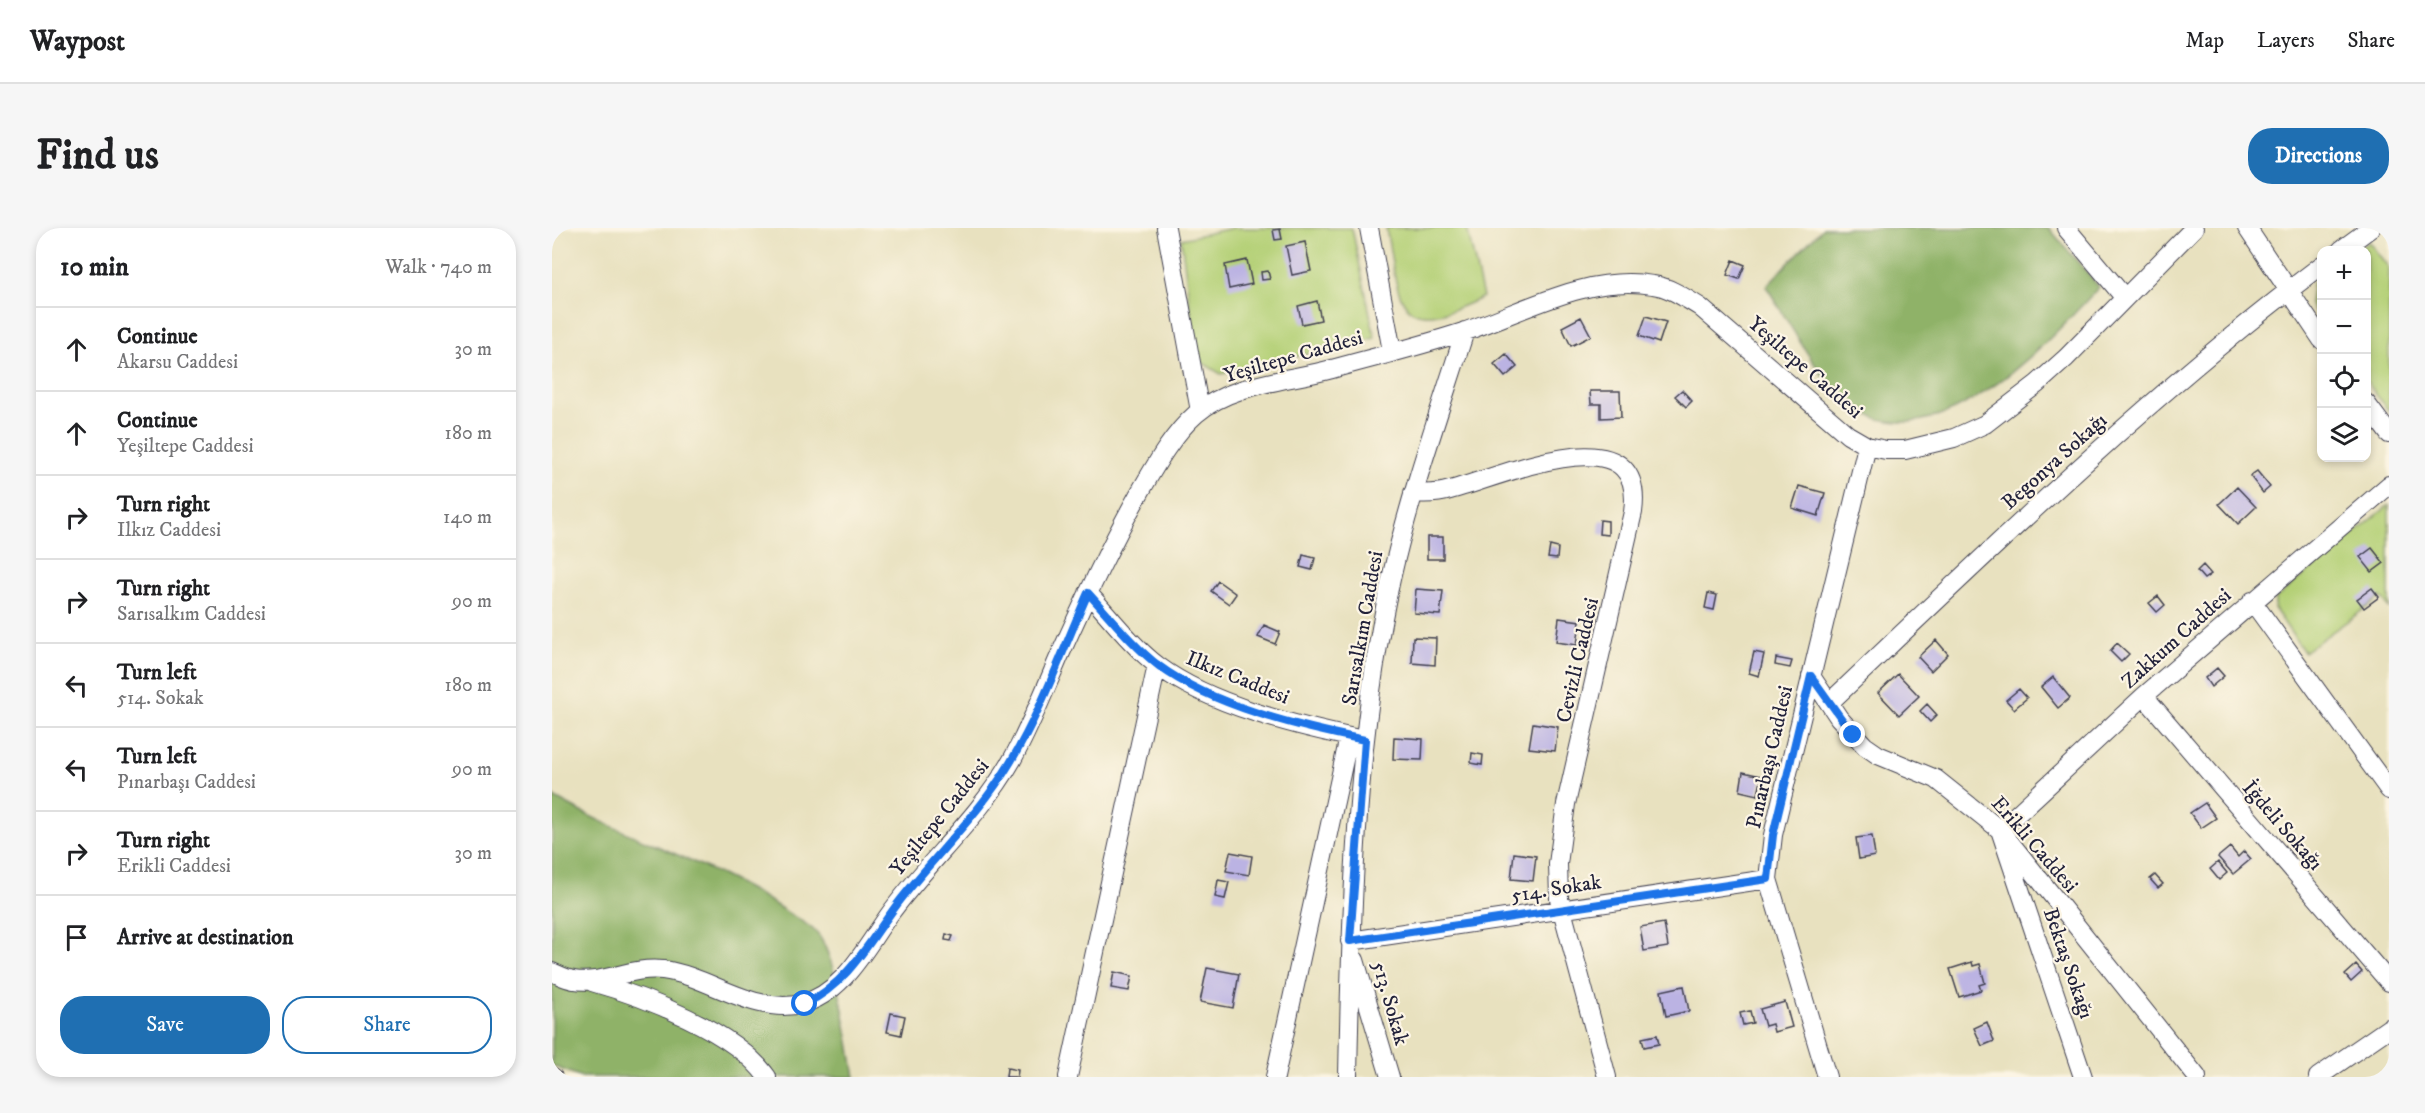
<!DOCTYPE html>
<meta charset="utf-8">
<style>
body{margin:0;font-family:"IM FELL DW Pica",serif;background:#f6f6f6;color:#202124}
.controls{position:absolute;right:18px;top:18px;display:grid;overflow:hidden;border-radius:12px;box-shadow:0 3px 9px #0003}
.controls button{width:54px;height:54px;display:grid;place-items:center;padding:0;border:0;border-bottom:2px solid #e0e0e0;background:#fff;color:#202124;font:30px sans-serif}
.stop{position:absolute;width:18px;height:18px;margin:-14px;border:4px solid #1a73e8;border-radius:50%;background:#fff}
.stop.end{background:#1a73e8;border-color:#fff;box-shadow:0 2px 6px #0008}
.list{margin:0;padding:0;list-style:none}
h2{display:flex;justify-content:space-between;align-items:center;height:78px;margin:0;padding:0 24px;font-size:26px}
h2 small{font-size:20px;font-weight:400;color:#757577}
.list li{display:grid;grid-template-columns:39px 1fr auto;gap:18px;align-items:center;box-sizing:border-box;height:84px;padding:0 24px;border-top:2px solid #e0e0e0}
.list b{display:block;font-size:22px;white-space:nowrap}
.list p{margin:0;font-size:20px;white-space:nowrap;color:#757577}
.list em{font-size:20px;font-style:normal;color:#757577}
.actions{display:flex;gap:12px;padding:18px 24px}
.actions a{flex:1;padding:14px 0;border:2px solid #1f6fb2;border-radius:24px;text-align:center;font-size:21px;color:#1f6fb2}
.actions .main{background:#1f6fb2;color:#fff}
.icon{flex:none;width:33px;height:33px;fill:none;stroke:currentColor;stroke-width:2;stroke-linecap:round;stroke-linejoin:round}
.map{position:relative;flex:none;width:1837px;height:849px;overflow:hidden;border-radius:24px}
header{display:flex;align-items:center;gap:36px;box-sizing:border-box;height:84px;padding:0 30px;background:#fff;border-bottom:2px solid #e0e0e0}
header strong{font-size:28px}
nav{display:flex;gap:33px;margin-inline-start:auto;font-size:21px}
.intro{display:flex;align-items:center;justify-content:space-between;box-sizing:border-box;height:144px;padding:0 36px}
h1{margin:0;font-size:42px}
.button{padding:15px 27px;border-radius:24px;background:#1f6fb2;color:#fff;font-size:21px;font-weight:700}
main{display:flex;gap:36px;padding:0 36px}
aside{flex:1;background:#fff;border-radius:24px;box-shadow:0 3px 9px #0003}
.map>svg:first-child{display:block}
</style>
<header>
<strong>Waypost</strong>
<nav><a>Map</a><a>Layers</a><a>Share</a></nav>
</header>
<div class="intro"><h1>Find us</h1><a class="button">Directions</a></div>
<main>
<aside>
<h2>10 min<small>Walk · 740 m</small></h2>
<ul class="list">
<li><svg class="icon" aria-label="ahead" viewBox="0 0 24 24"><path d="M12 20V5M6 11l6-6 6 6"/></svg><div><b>Continue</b><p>Akarsu Caddesi</p></div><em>30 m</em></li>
<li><svg class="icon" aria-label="ahead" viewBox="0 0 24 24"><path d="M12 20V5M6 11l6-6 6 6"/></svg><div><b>Continue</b><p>Yeşiltepe Caddesi</p></div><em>180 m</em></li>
<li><svg class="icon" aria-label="right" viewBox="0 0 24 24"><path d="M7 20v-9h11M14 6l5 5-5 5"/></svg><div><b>Turn right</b><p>Ilkız Caddesi</p></div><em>140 m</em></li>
<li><svg class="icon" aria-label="right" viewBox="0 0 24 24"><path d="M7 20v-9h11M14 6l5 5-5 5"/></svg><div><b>Turn right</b><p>Sarısalkım Caddesi</p></div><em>90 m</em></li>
<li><svg class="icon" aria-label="left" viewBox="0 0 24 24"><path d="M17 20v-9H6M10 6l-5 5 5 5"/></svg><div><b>Turn left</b><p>514. Sokak</p></div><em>180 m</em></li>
<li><svg class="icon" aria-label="left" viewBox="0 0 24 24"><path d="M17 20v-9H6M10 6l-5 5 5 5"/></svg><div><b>Turn left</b><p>Pınarbaşı Caddesi</p></div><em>90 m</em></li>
<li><svg class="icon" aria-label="right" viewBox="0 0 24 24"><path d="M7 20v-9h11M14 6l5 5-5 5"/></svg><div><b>Turn right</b><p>Erikli Caddesi</p></div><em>30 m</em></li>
<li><svg class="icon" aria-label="arrive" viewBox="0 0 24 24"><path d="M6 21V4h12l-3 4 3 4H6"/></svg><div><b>Arrive at destination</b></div></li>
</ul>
<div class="actions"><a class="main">Save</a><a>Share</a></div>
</aside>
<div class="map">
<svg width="1837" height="849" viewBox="0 0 1837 849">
<rect width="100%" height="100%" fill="#fcf5e5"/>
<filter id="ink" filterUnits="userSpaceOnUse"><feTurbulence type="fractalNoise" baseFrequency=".0167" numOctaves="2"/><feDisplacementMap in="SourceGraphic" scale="12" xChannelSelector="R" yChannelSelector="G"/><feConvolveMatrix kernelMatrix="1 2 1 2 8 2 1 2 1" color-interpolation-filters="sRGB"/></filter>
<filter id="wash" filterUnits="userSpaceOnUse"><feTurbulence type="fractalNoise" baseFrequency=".008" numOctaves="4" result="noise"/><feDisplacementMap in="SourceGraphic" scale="24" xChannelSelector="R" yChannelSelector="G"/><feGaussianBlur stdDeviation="1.35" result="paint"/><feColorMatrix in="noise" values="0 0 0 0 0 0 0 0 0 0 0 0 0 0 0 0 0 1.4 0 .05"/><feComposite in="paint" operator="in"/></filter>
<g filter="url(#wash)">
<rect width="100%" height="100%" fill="#e8e1bf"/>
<!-- green -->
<path fill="#b4d076" stroke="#6b7958" stroke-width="1.5" d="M681,0h119l23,110 -154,36 -20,-12 -5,-10 -15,-113z
M834,0h81l16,69c-88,43 -83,6 -97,-69z
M1817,14l20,26v144l-22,-30 -1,-132h-9z
M1769,48v44l-11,-16 3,-22z
M1837,277v103l-8,-11 -77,55 -30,-44 2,-10z"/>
<!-- forest -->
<path fill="#8fb267" stroke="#586a51" stroke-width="1.5" d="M1271,0h226l50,59c-52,56 -165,182 -249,117 -31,-23 -62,-84 -84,-118z
M0,568c74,43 156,64 230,113 10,7 25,14 34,23 21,23 33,112 39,145h-273l-30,-11z"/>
<g id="blocks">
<!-- building -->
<path fill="#bbb3e3" d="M728,1l2,10 -7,1 -2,-10z
M753,14l6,29 -19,4 -6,-29z
M695,32l5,24 -23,5 -4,-24z
M1181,32l12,5 -6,14 -12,-4z
M716,43l2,8 -8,1 -1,-8z
M765,73l4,19 -19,4 -4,-18z
M1094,88l20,6 -7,21 -20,-7z
M1029,89l10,19 -20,10 -9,-19z
M954,126l11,13 -12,10 -11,-13z
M1130,162l10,11 -6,6 -11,-11z
M1038,163h30l1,26 -20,1v-14h-10z
M1705,243l13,16 -7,6 -13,-17z
M1247,258l26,7 -7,23 -26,-8z
M1685,259l19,20 -18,17 -19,-20z
M1048,292l8,1v14l-9,-1z
M875,309h16v22h-16z
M998,318l8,2 -1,11 -9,-1z
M1820,320l12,15 -12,9 -12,-15z
M751,327l12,3 -3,12 -12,-3z
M1651,337l8,9 -7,5 -7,-8z
M666,353l18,13 -7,10 -18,-13z
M1820,360l7,9 -15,11 -7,-9z
M864,361l27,2 -3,24 -26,-2z
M1156,365l9,2 -3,15 -9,-2z
M1606,368l7,9 -8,7 -8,-9z
M1007,390l21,3 -3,24 -21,-3z
M712,397l16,7 -5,12 -17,-7z
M861,409l23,1 -1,27 -23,-2z
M1384,412l12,14 -17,17 -13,-14z
M1565,415l12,11 -8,8 -11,-11z
M1202,424l10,2 -5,22 -10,-3z
M1224,430l16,3 -2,7 -15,-3z
M1665,440l7,8 -13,11 -6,-9z
M1346,446l21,22 -20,19 -21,-22z
M1501,449l17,21 -12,10 -17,-21z
M1467,461l8,9 -13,11 -8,-9z
M1375,476l10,11 -7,7 -10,-11z
M981,495l25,4 -3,24 -26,-3z
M842,509l29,2 -1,21 -29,-1z
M920,525l11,2 -1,10 -11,-2z
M1191,544l19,4 -4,19 -18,-4z
M1653,575l11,15 -15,10 -11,-15z
M1320,608l3,20 -16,3 -3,-21z
M1678,619l8,10 6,-6 7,8 -18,15 -15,-17z
M678,624l22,4 -3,19 -23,-4z
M962,625l22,3 -3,25 -22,-2z
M1666,634l9,11 -8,7 -9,-11z
M1603,647l8,9 -5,4 -8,-9z
M666,652l11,2 -4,17 -10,-2z
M1112,695l4,24 -24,4 -4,-24z
M394,706l7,2 -2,5 -6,-1z
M1420,734l1,4 7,-2 5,19 -6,2 2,5 -22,7 -9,-28z
M1804,737l6,7 -11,10 -6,-7z
M655,740l32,6 -6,34 -33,-6z
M562,744l18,4 -3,15 -18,-3z
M1132,758l5,25 -23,5 -5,-25z
M1233,774l7,25 -18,5 -2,-8 -7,2 -5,-17z
M1198,783l3,12 -10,2 -3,-12z
M339,785l14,3 -4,19 -14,-3z
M1435,794l7,19 -12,5 -8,-18z
M1105,807l2,9 -15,3 -2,-9z
M455,840l11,2 -1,7h-11z"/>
</g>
</g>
<g filter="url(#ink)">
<use href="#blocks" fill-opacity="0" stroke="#403f4f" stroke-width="1.5"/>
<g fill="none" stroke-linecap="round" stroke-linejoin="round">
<!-- minor casing -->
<g stroke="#403f4f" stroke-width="20">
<path id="minor" d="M614,0l34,183
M817,0l23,123
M1514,0l58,69
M1695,0l75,112
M1789,22l30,-22
M1814,175l23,31
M861,265c13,1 25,1 37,-3 49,-12 197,-81 183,22l-67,292 -8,60 1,35 48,178
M536,365c22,24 44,53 70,73 52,39 139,60 201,73
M1700,373l137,189
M1259,448l28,42 26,28 13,9 58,24 64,51 197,247
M1592,468l245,286
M1277,475c159,-151 317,-305 493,-438
M798,713l418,-62
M803,732l35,117
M0,744c7,3 14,7 22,8 29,5 56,-14 89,-10 46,6 90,45 138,34 42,-10 65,-57 88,-89 39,-54 90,-97 123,-155 18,-33 32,-68 47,-103 25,-56 50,-110 80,-163 16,-28 33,-59 57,-80 36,-31 92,-33 136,-45 44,-12 88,-23 131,-37 61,-20 123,-58 190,-47 17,2 32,13 47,22l148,128 19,11 19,4h19l49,-12 31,-14 52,-40 29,-26 128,-130
M40,754c53,15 143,49 175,95
M0,849h1
M516,849l89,-412
M723,849l74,-340
M796,849c3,-164 7,-337 43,-498 19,-84 48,-166 74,-248
M1275,849l-59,-198 5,-44 94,-389
M1531,849l-83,-247 144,-134 245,-211
M1766,849l71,-49"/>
</g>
<!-- minor -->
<use href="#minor" stroke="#fff" stroke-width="18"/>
</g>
</g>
<g fill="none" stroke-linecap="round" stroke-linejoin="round" filter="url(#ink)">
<!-- route -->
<path stroke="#1a73e8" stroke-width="8" d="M253,776c46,-22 67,-68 97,-106 36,-46 78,-85 108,-135 32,-53 53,-114 78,-170 22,24 45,53 71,73 54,40 141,61 206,74l-15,201 418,-62 5,-44 38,-159 42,59"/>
</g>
<g text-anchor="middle" stroke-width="4.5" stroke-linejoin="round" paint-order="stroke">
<!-- street labels -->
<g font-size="21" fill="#22223b" stroke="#fcf5e5">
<text transform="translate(741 128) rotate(-16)" y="7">Yeşiltepe Caddesi</text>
<text transform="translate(1254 139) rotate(41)" y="7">Yeşiltepe Caddesi</text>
<text transform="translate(1502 233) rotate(-42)" y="7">Begonya Sokağı</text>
<text transform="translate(810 400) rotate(-80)" y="7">Sarısalkım Caddesi</text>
<text transform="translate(1624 410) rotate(-42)" y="7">Zakkum Caddesi</text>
<text transform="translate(1025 432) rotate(-77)" y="7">Cevizli Caddesi</text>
<text transform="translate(686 449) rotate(22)" y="7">Ilkız Caddesi</text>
<text transform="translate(1217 529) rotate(-77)" y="7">Pınarbaşı Caddesi</text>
<text transform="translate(387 589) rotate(-51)" y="7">Yeşiltepe Caddesi</text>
<text transform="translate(1731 597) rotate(49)" y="7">İğdeli Sokağı</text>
<text transform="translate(1483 616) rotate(49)" y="7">Erikli Caddesi</text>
<text transform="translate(1004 660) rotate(-9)" y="7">514. Sokak</text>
<text transform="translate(1517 735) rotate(71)" y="7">Bektaş Sokağı</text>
<text transform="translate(839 775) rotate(74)" y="7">513. Sokak</text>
</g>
</g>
</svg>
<div class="controls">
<button>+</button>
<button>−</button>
<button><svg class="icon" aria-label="locate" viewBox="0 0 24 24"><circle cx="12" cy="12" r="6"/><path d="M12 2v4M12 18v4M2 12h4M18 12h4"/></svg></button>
<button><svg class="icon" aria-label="layers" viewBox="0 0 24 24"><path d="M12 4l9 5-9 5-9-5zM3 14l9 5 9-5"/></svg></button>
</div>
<div class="stop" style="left:253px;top:776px"></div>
<div class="stop end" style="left:1301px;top:507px"></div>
</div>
</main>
